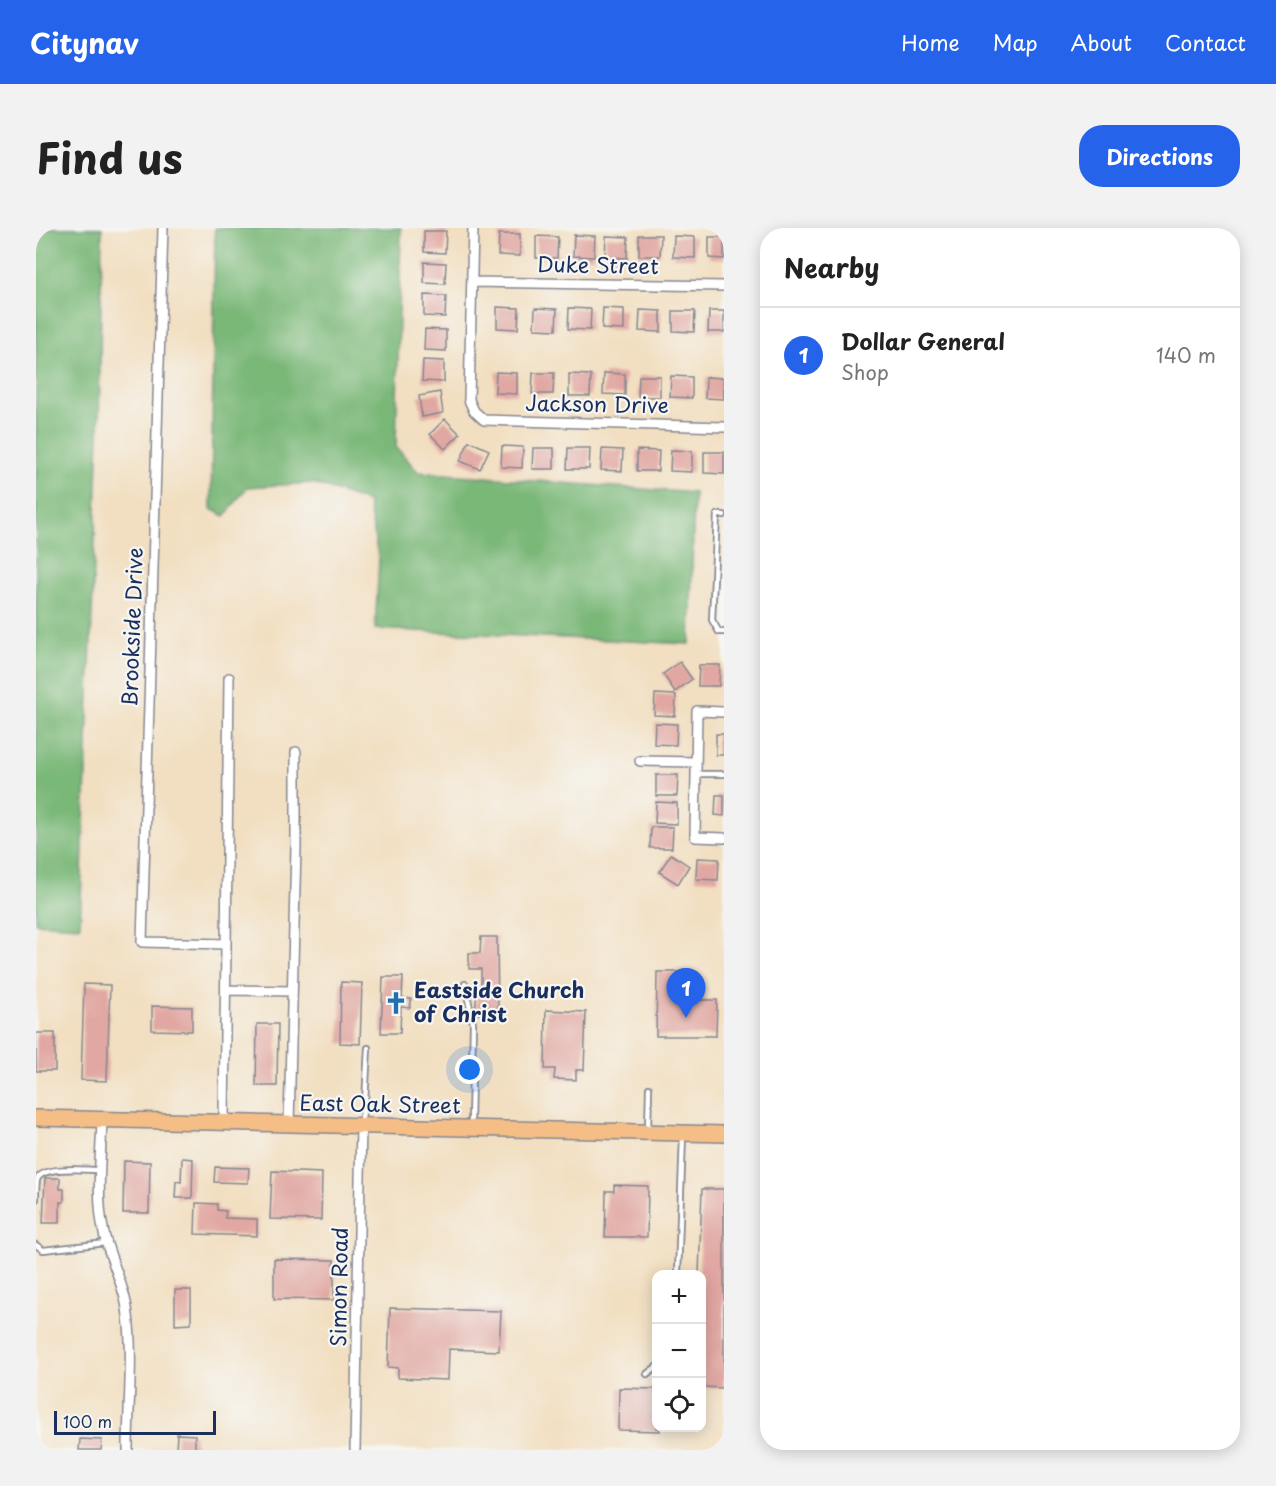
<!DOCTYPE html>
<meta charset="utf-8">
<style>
body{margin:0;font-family:"Playpen Sans",sans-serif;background:#f2f2f2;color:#222}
.controls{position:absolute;right:18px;bottom:18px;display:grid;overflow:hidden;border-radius:12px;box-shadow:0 3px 15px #0003}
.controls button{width:54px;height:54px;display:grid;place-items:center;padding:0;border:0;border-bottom:2px solid #e0e0e0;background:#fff;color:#222;font:30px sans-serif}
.scale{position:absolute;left:18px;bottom:15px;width:162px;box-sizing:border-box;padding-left:6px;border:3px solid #1b2f5e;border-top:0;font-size:16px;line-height:21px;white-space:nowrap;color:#1b2f5e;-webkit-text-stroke:4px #f6f6f2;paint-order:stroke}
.you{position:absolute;left:434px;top:842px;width:21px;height:21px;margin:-15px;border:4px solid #fff;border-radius:50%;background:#1a73e8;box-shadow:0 0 0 9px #1a73e833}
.badge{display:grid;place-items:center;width:39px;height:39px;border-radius:50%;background:#2563eb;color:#fff;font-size:20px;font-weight:700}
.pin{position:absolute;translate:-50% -50px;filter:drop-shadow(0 2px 3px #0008)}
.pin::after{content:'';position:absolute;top:32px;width:21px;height:18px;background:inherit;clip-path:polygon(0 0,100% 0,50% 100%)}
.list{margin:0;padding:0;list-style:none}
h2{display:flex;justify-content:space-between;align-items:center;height:78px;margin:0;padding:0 24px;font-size:26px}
h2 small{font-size:20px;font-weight:400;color:#767676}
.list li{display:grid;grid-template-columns:39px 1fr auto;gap:18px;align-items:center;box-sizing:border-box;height:96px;padding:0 24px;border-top:2px solid #e0e0e0}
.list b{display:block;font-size:22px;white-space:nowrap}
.list p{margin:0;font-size:20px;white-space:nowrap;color:#767676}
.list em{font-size:20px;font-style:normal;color:#767676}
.icon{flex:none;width:33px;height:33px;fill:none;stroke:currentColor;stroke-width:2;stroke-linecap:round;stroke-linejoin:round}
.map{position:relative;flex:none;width:688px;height:1222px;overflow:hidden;border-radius:24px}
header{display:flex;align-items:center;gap:36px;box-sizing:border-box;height:84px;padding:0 30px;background:#2563eb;color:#fff}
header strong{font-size:28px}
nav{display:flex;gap:33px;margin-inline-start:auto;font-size:21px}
.intro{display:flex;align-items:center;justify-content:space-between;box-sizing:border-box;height:144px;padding:0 36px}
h1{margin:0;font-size:42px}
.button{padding:15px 27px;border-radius:24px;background:#2563eb;color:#fff;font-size:21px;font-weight:700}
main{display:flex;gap:36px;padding:0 36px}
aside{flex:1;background:#fff;border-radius:24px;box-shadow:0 3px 15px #0003}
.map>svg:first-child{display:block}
</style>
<header>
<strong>Citynav</strong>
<nav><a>Home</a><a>Map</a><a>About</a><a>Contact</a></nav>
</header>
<div class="intro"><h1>Find us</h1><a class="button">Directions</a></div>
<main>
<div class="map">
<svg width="688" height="1222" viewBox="0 0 688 1222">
<rect width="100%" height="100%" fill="#f6f6f2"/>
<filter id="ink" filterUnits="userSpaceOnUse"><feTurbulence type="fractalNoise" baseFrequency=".0167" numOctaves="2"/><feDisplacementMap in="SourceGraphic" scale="12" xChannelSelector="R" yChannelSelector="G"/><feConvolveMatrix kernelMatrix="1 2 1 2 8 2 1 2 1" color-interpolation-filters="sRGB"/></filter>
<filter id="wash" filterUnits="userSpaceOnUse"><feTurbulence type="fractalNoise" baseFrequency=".008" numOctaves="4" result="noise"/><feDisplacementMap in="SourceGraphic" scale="24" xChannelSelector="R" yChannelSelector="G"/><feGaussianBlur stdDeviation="1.35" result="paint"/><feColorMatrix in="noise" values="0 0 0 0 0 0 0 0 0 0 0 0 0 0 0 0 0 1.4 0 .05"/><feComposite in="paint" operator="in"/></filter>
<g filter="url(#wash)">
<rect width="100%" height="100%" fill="#f2dfc1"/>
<!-- forest -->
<path fill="#7ab878" stroke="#4a746b" stroke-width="1.5" d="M0,0h66l-3,204 -19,494 -44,-3z
M179,0h186l-5,219 22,25 276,21 -4,151 -315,-15 4,-68 -11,-59 -55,-19 -66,4 -22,29 -14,-7z"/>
<g id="blocks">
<!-- building -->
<path fill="#e1a7a2" d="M388,3h22l-1,22 -21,-1z
M463,6h21v22l-22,-1z
M538,7l21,1 -1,21 -21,-1z
M603,7h22l-1,21h-21z
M500,8l22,1 -1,21h-21z
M570,8l22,1 -1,21 -22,-1z
M638,8l21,1v21l-22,-1z
M673,9h15v22l-15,-1z
M388,34l22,1 -1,21 -21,-1z
M388,67l22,1 -1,21 -21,-1z
M461,79l22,1 -1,21 -21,-1z
M499,80l22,1 -1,21 -22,-1z
M533,80l22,1 -1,21 -22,-1z
M567,80l21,1v21l-22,-1z
M604,82l21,1v21l-22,-1z
M637,83h22l-1,21 -21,-1z
M673,83h15v21h-16z
M389,101l21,1v21l-22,-1z
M387,132l21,1v21l-22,-1z
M460,144l21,1v21l-22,-1z
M497,145h21l-1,21h-21z
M568,145l21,1v21l-22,-1z
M533,146l22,1 -1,21h-21z
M603,148h21v21h-22z
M635,148l21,1v21l-22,-1z
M670,149l18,1v21l-19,-1z
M404,164l3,21 -21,4 -3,-21z
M409,191l15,15 -15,15 -15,-15z
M433,213l20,9 -9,19 -20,-8z
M466,218l21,1 -1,21 -21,-1z
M497,220h21v21h-22z
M532,220h22l-1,21h-22z
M566,221l21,1 -1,21 -21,-1z
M601,222l22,1 -1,20h-21z
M635,222l21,1v21l-22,-1z
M668,224h20v22l-20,-1z
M644,434l12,17 -17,13 -12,-18z
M663,437h21l-1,21h-21z
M619,466l21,1 -1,21 -21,-1z
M619,495l22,1 -1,21 -22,-1z
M680,506h8v21h-8z
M620,547h22l-1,21h-21z
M680,567h8v21l-9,-1z
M620,574l21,1v21l-22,-1z
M615,599h22l-1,21h-22z
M635,626l18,12 -11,18 -19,-12z
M661,630l22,1 -1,21 -22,-1z
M445,709h16l1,78 -23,-1 2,-25h4v-20h-12v-16h11z
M621,744h34v28h26l-1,36h-60z
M347,749h20l-1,21 9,1 -1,9 -9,-1 -1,26h-19z
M305,754l21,1 -2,61 -20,-1z
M48,756l26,1 -3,96 -26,-1z
M116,778l40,1v24l-40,-1z
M510,782l40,2 -2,58h-8v10l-22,-1 1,-10h-10z
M221,796h21l-1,62h-21z
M0,805h19v38h-19z
M146,930l11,1 -1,39h-17l1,-17 5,1z
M88,933l26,1 -1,51h-26z
M179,939l34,1 -1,15 -34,-1z
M236,943l50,2 -1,47 -51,-1z
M9,950h15v11h4v13h-4v21h-17z
M578,957l34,1 -1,51h-42l1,-46h8z
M666,961h22v199l-22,-1v-113h-3z
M160,975l21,1v6l9,1 -1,7 32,1v17l-62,-2z
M238,1031l60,1v40l-60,-1z
M139,1062h16v34l-16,1z
M354,1080l111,3 -2,40 -50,-2 -1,31 -50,-2v-10l-10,-1z
M583,1160l37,1v39h4v3l-42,-1z
M141,1206l18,1v15h-19z
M44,1211l22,1 -1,10h-22z"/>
</g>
</g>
<g filter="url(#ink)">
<use href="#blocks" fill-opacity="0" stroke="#868790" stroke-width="1.5"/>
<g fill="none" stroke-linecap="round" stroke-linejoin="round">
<!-- service casing -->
<g stroke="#868790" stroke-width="8">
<path id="service" d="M688,287h-7l-5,105 7,12h5
M660,546h28
M429,756l8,39 -2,102
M325,894l4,-20 3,-54
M612,901l1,-41
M0,971c0,-5 0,-13 1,-19 5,-15 49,-10 63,-10
M0,1017l7,5 63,-7
M642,1046l5,-138
M611,1146l9,-7"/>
</g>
<!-- minor casing -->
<g stroke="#868790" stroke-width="12">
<path id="minor" d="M127,0l-21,714 84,2
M437,0l-4,172 5,11 10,9 240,7
M436,54l252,4
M688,484l-27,-1 -2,126 29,1
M604,533l56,1
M190,762l66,1
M66,892c-1,36 -6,74 1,109 5,27 20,52 24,79 7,45 1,97 1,142
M188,895l5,-445
M253,896l7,-277v-95
M319,1222l6,-325"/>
</g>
<!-- trunk casing -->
<g stroke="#868790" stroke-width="18">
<path id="trunk" d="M0,890l688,16"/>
</g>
<!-- service -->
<use href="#service" stroke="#fff" stroke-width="4.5"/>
<!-- minor -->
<use href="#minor" stroke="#fff" stroke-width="9"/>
<!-- trunk -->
<use href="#trunk" stroke="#f5be86" stroke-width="15"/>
</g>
</g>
<!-- icons -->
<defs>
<g id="church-bare" transform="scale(1.8)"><path d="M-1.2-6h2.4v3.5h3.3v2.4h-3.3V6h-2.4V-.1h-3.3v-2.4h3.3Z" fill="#1f6fb2" stroke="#f6f6f2" stroke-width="2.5" paint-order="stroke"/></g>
</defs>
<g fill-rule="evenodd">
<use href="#church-bare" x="360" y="775"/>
</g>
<g text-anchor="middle" stroke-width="4.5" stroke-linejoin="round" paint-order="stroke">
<!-- street labels -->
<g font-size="21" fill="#1b2f5e" stroke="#f6f6f2">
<text transform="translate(562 38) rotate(1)" y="7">Duke Street</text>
<text transform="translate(561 177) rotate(1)" y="7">Jackson Drive</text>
<text transform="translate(97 399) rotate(-88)" y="7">Brookside Drive</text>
<text transform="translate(344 877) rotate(1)" y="7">East Oak Street</text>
<text transform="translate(304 1059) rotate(-89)" y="7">Simon Road</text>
</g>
<!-- poi labels -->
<g font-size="21" font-weight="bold" fill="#1b2f5e" stroke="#f6f6f2" text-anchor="start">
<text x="378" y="770">Eastside Church<tspan x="378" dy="24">of Christ</tspan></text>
</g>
</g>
</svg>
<div class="controls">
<button>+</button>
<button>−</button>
<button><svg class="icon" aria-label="locate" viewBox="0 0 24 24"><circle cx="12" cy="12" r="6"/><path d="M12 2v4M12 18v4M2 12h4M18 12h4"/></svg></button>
</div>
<div class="scale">100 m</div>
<div class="you"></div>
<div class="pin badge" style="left:650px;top:790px">1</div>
</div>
<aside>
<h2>Nearby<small></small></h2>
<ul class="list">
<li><span class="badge">1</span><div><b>Dollar General</b><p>Shop</p></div><em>140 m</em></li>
</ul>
</aside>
</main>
